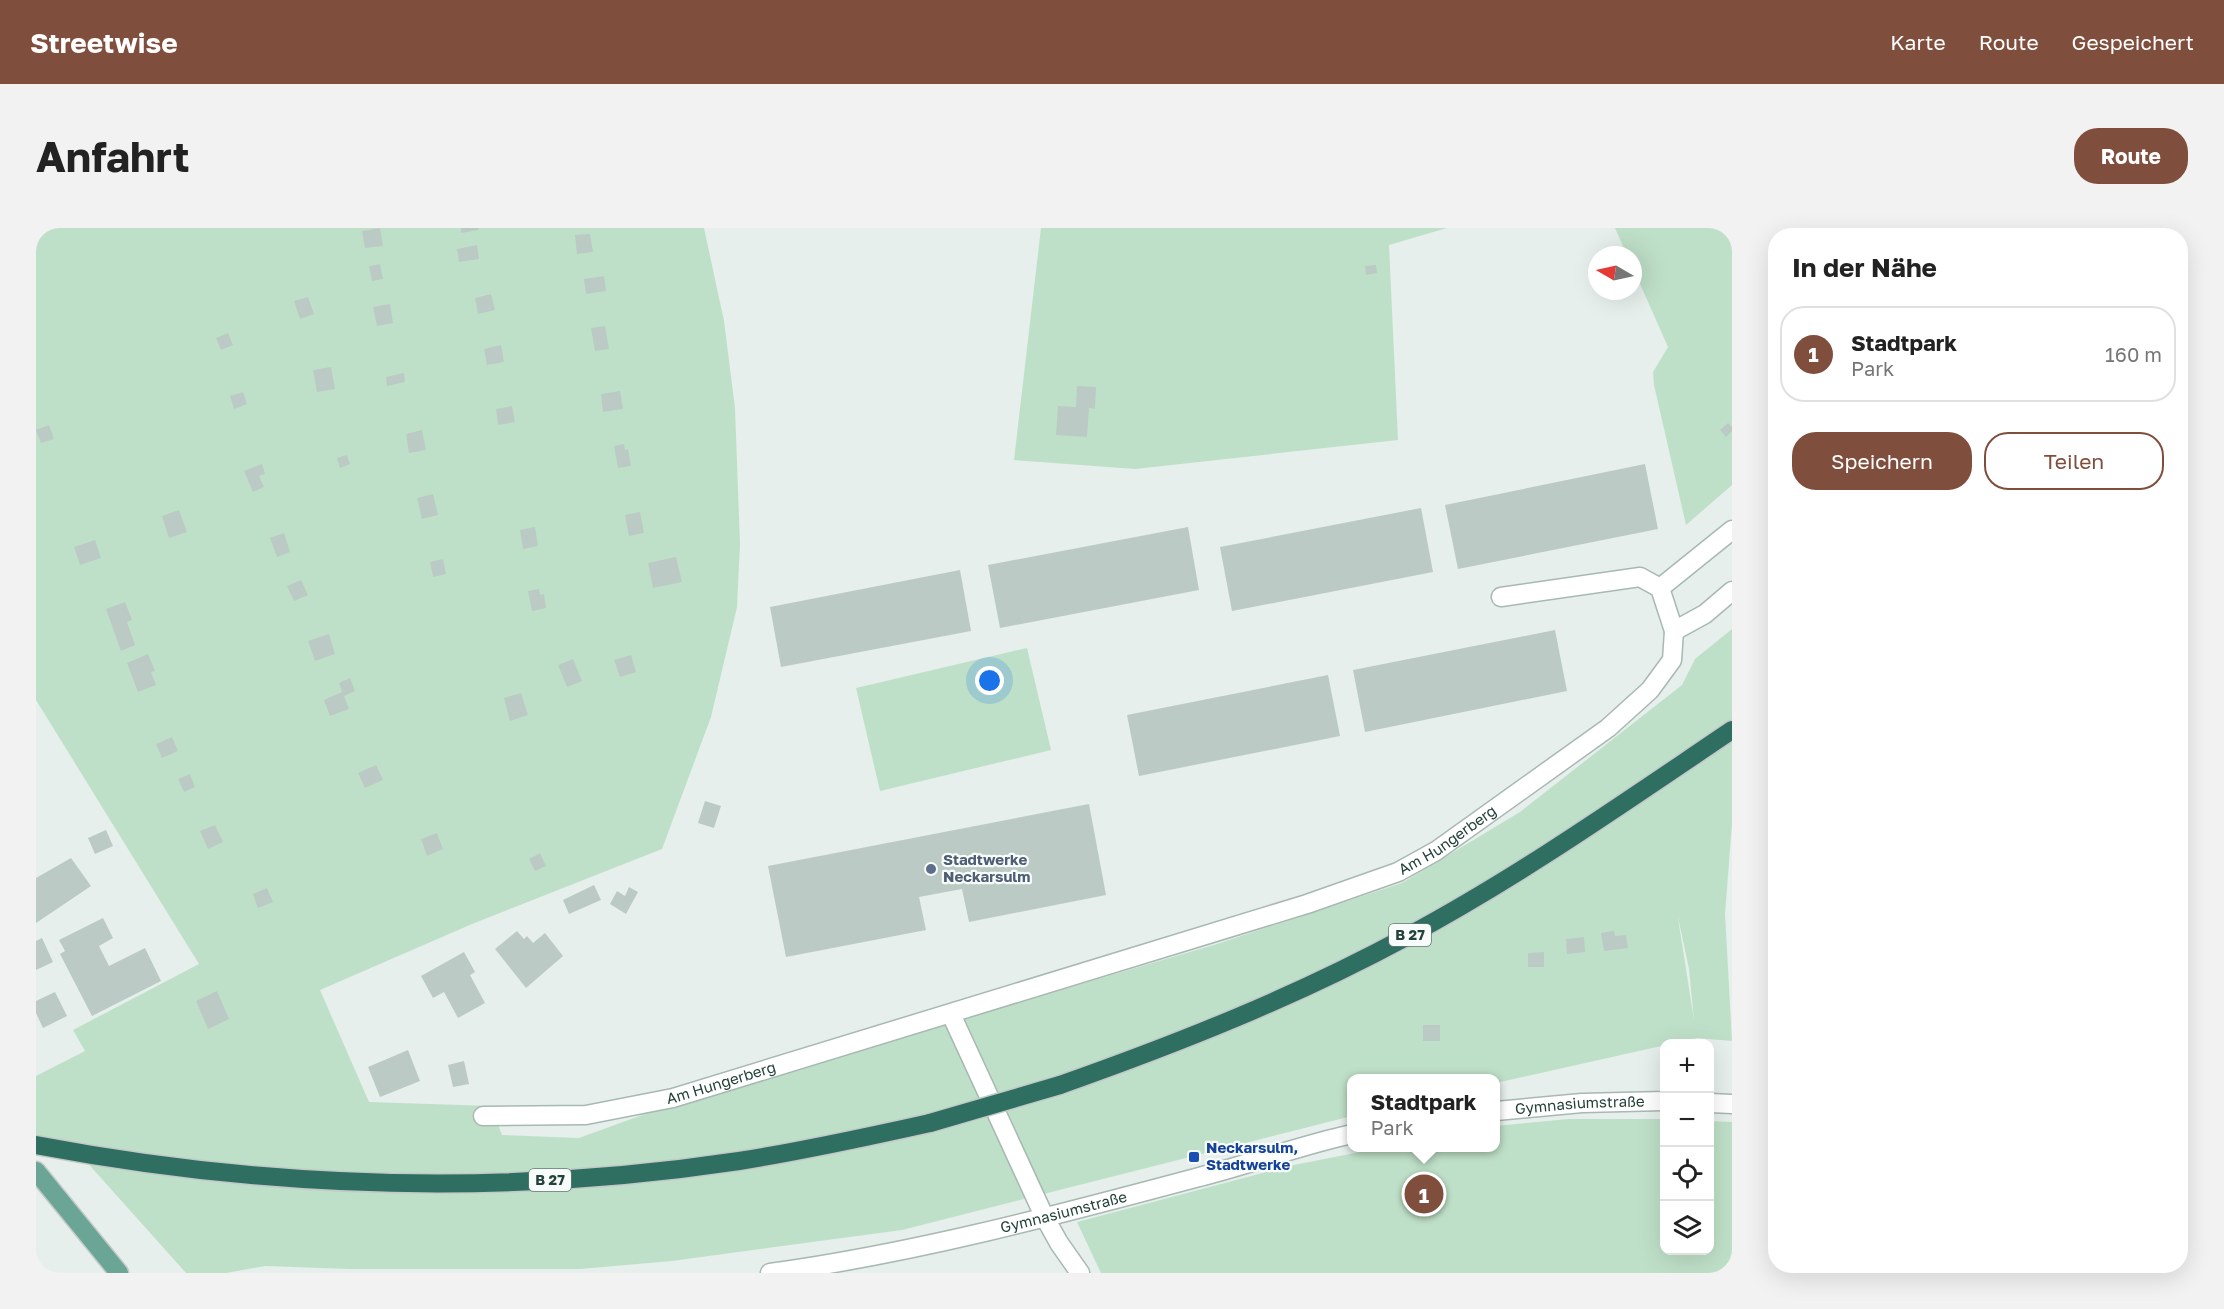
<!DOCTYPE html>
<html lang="de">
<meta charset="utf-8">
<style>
body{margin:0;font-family:"Golos Text",sans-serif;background:#f2f2f2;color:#222}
.controls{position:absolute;right:18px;bottom:18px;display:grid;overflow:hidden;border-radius:12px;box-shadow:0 6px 24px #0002}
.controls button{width:54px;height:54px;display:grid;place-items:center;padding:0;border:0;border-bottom:2px solid #e0e0e0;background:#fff;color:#222;font:30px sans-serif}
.compass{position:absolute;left:1552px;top:18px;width:54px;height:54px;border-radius:50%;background:#fff;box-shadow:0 6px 24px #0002;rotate:279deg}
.you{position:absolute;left:954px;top:453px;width:21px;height:21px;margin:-15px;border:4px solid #fff;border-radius:50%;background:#1a73e8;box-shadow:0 0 0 9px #1a73e833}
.badge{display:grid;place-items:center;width:39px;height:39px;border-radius:50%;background:#804e3d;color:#fff;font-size:20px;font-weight:700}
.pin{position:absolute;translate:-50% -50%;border:3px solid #fff;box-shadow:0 2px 6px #0006}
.popup{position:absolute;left:1311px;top:846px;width:153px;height:78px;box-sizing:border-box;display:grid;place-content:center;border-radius:12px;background:#fff;filter:drop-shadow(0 2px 4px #0005);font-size:20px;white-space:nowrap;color:#767676}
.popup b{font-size:22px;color:#222}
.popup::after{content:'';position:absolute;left:50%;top:100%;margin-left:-12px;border:12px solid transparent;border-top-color:#fff}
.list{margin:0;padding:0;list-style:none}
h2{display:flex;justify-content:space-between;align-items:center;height:78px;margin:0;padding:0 24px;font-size:26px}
h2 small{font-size:20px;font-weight:400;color:#767676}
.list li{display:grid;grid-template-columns:39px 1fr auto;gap:18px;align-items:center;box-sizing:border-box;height:96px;margin:0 12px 12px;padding:0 12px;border:2px solid #e0e0e0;border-radius:24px}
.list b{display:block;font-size:22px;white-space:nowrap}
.list p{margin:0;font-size:20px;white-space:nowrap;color:#767676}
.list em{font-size:20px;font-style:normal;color:#767676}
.actions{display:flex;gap:12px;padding:18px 24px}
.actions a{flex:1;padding:14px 0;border:2px solid #804e3d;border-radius:24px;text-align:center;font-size:21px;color:#804e3d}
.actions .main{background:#804e3d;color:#fff}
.icon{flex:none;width:33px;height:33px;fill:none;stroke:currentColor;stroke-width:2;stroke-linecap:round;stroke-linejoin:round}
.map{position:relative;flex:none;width:1696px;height:1045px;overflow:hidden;border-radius:24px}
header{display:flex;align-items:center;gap:36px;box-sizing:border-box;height:84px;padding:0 30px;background:#804e3d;color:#fff}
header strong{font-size:28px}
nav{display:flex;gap:33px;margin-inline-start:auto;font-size:21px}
.intro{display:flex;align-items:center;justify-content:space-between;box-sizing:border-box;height:144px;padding:0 36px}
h1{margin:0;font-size:42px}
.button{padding:15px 27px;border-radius:24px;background:#804e3d;color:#fff;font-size:21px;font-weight:700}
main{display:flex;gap:36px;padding:0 36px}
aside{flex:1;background:#fff;border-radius:24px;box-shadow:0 6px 24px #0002}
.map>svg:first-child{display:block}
</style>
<header>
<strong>Streetwise</strong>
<nav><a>Karte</a><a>Route</a><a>Gespeichert</a></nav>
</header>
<div class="intro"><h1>Anfahrt</h1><a class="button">Route</a></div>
<main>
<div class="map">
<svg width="1696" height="1045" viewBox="0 0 1696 1045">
<rect width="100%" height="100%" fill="#e6efeb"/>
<!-- green -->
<path fill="#bfe0c8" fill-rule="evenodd" d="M0,0h668l20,93 11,87 5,136 -3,63 -26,110 -49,132 -190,75 -152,66 49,112 122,4 11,29 77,3 99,-36 539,-158 185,-61 118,-71 162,-127 13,-26 37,-30v194l-7,91 7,127 -35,-3 -201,45v-5h-144v38l-450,114 -230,31 -92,8h-230l-85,-3 -39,7h-40l-102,-114 -48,-11v-72l49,-25 -12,-21 126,-66 -163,-264zM1642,689l11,52 5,51 -16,-102z
M1005,0h406l-58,17 9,195 -263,29 -121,-9z
M1579,0h117v257l-46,40 -32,-140 -1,-13 15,-25 -35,-79v-13h-6z
M991,420l24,102 -171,41 -24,-103z
M1532,891h96v131h46v-129l22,1v151h-631l-24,-51 212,-56 91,-18h116v-22z"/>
<!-- building -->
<path fill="#bbcac4" d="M344,0l3,18 -18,2 -3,-17z
M425,0h17l1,2 -18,3z
M554,6l3,18 -16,2 -2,-19z
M441,17l2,14 -20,3 -2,-13z
M344,36l3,15 -11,2 -3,-15z
M1340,37l1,8 -11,2 -1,-9z
M568,48l2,15 -20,3 -2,-15z
M455,66l4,16 -17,4 -3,-16z
M272,69l6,17 -14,5 -6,-18z
M354,76l3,19 -16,3 -4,-19z
M569,98l4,23 -14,2 -4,-23z
M192,105l5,12 -12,5 -5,-12z
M465,117l3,17 -17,3 -3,-16z
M295,139l4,22 -18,3 -4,-22z
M368,145l1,9 -18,4 -1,-9z
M1041,158l19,1 -1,22 -6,-1 -2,29 -31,-2 2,-29 18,1z
M584,163l3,18 -20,3 -2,-18z
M207,164l4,12 -13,5 -4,-13z
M476,178l3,16 -17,3 -2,-16z
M1692,195l4,4v4l-6,6 -6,-7z
M13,197l5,14 -13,4 -5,-13z
M386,202l4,20 -17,3 -3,-19z
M588,216l1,6 3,-1 3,17 -13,2 -4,-22z
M311,227l3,9 -10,4 -3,-10z
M226,236l3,10 -6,2 5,11 -11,5 -9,-21z
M1609,236l13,65 -200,40 -13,-64z
M397,266l5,21 -16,4 -5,-21z
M1385,280l12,64 -201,39 -12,-64z
M143,282l8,22 -18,6 -7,-22z
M604,284l4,21 -15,3 -4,-21z
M499,299l3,19 -15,3 -3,-19z
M1152,299l11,63 -199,38 -12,-63z
M248,305l6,19 -13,5 -7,-19z
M59,312l6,18 -21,7 -6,-18z
M640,329l6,25 -29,6 -5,-25z
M407,331l3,15 -13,3 -3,-15z
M924,342l11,61 -190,36 -11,-60z
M265,352l7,15 -14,6 -7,-15z
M503,361l1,6 4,-1 2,14 -14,3 -4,-20z
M89,374l7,18 -5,2 8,23 -14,6 -15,-42z
M1519,402l12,61 -202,41 -12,-62z
M293,406l6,20 -20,7 -7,-20z
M112,426l7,17 -4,1 5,13 -18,7 -11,-29z
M595,427l5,17 -16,5 -6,-17z
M537,431l9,22 -15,6 -9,-22z
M1292,447l12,61 -201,40 -12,-61z
M314,450l5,13 -11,5 5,13 -19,7 -6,-16 18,-8 -3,-9z
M485,465l7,22 -18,6 -6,-23z
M136,509l6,14 -16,7 -6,-14z
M340,537l7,15 -18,8 -7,-15z
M154,546l5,13 -11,5 -6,-13z
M669,573l16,5 -7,22 -16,-5z
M1053,576l17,91 -137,27 -7,-33 -43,8 7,33 -140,27 -18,-91z
M179,597l8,17 -15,7 -8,-18z
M70,602l7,16 -18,8 -7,-16z
M401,605l6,16 -16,7 -6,-17z
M504,625l6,13 -11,5 -6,-12z
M35,630l20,28 -55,37v-45z
M558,657l7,15 -32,14 -6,-14z
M593,659l9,5 -12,22 -16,-10 7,-13 8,5z
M231,660l6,14 -15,6 -5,-14z
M67,690l10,20 -14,8 10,20 36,-18 16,33 -69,35 -32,-62 5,-3 -6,-11z
M481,703l7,8 3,-3 6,7 12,-10 18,23 -37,32 -31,-39z
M1578,703l1,5 11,-1 2,13 -24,3 -3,-18z
M1548,709l1,15 -18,2 -1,-15z
M6,710l11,24 -17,8v-29z
M428,724l11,20 -5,3 15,28 -27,15 -14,-26 -11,6 -12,-22z
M1508,724v15h-16v-14z
M181,763l12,28 -21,10 -12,-28z
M19,764l12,24 -24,12 -7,-15v-12z
M1387,797h17v16h-17z
M372,822l12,31 -40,16 -12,-30z
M428,833l5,23 -16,3 -5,-22z"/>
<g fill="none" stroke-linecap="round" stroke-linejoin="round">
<!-- minor casing -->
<g stroke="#a8b8b2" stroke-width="21">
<g id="minor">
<path d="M1624,360l72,-58"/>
<path d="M1638,403l31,-17 27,-23"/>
<path d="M915,786l93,202 15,27 21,30"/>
<path d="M1674,875l22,1"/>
<path id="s1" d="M1460,883l86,-8 82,-2"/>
<path id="s2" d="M447,888l103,-1 87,-17 634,-194 91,-32 38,-21 172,-123 42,-38 22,-30 2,-29 -14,-43 -20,-11 -139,20"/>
<path id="s3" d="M734,1045c146,-20 291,-59 433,-97 50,-13 99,-31 149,-42"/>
</g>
</g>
<!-- major casing -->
<g stroke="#c2cac8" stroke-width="21">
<path id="major" d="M0,943l83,102"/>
</g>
<!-- highway casing -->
<g stroke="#c2cac8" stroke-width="21">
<path id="highway" d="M1024,857c119,-42 235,-88 346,-148 114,-61 219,-135 326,-207
M0,917c232,44 470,51 703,16 64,-10 128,-24 191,-38"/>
</g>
<!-- minor -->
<use href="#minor" stroke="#fff" stroke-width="18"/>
<!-- major -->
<use href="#major" stroke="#6aa596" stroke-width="18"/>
<!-- highway -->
<use href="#highway" stroke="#2f6f62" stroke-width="18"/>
<!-- highway-bridge casing -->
<g stroke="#c2cac8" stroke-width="21" stroke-linecap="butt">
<path id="highway-bridge" d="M894,895l130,-38"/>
</g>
<!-- highway-bridge -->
<use href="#highway-bridge" stroke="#2f6f62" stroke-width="18"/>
</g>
<!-- markers -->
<circle fill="#5c6f8a" stroke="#f7fbf9" stroke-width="2" cx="895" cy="641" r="6"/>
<rect fill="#1a4fb4" stroke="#f7fbf9" stroke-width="2" x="1152" y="923" width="12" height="12" rx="3"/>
<g text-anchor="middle" stroke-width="4.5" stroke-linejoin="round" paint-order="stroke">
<!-- shield labels -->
<g fill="#f7fbf9" stroke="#637a73" stroke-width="1.5">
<rect x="1353" y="696" width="42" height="22" rx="4.5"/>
<rect x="493" y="941" width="42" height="22" rx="4.5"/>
</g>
<g font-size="14" font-weight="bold" fill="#24423a">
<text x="1374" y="712">B 27</text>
<text x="514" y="957">B 27</text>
</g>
<!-- street labels -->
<g font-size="15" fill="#24423a" stroke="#f7fbf9">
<text dy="5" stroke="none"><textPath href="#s2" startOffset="1010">Am Hungerberg</textPath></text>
<text dy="5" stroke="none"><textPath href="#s2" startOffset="242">Am Hungerberg</textPath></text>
<text dy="5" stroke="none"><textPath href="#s1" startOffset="84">Gymnasiumstraße</textPath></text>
<text dy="5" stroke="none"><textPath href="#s3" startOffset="300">Gymnasiumstraße</textPath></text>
</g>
<!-- service labels -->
<g font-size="15" font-weight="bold" fill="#4e5e75" stroke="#f7fbf9" text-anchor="start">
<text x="907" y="637">Stadtwerke<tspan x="907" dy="17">Neckarsulm</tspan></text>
</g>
<!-- transit labels -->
<g font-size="15" font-weight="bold" fill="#164399" stroke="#f7fbf9" text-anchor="start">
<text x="1170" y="925">Neckarsulm,<tspan x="1170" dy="17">Stadtwerke</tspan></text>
</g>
</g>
</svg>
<div class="controls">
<button>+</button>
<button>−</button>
<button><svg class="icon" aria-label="locate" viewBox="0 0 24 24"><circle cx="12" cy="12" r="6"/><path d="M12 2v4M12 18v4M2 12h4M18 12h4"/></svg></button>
<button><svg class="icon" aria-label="layers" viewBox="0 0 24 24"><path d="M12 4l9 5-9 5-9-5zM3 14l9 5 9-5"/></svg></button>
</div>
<svg class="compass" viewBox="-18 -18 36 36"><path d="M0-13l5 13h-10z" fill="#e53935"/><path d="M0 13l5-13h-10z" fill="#767676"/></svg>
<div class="you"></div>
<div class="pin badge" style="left:1388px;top:966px">1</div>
<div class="popup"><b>Stadtpark</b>Park</div>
</div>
<aside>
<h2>In der Nähe<small></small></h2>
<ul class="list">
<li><span class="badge">1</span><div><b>Stadtpark</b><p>Park</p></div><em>160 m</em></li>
</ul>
<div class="actions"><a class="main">Speichern</a><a>Teilen</a></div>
</aside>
</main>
